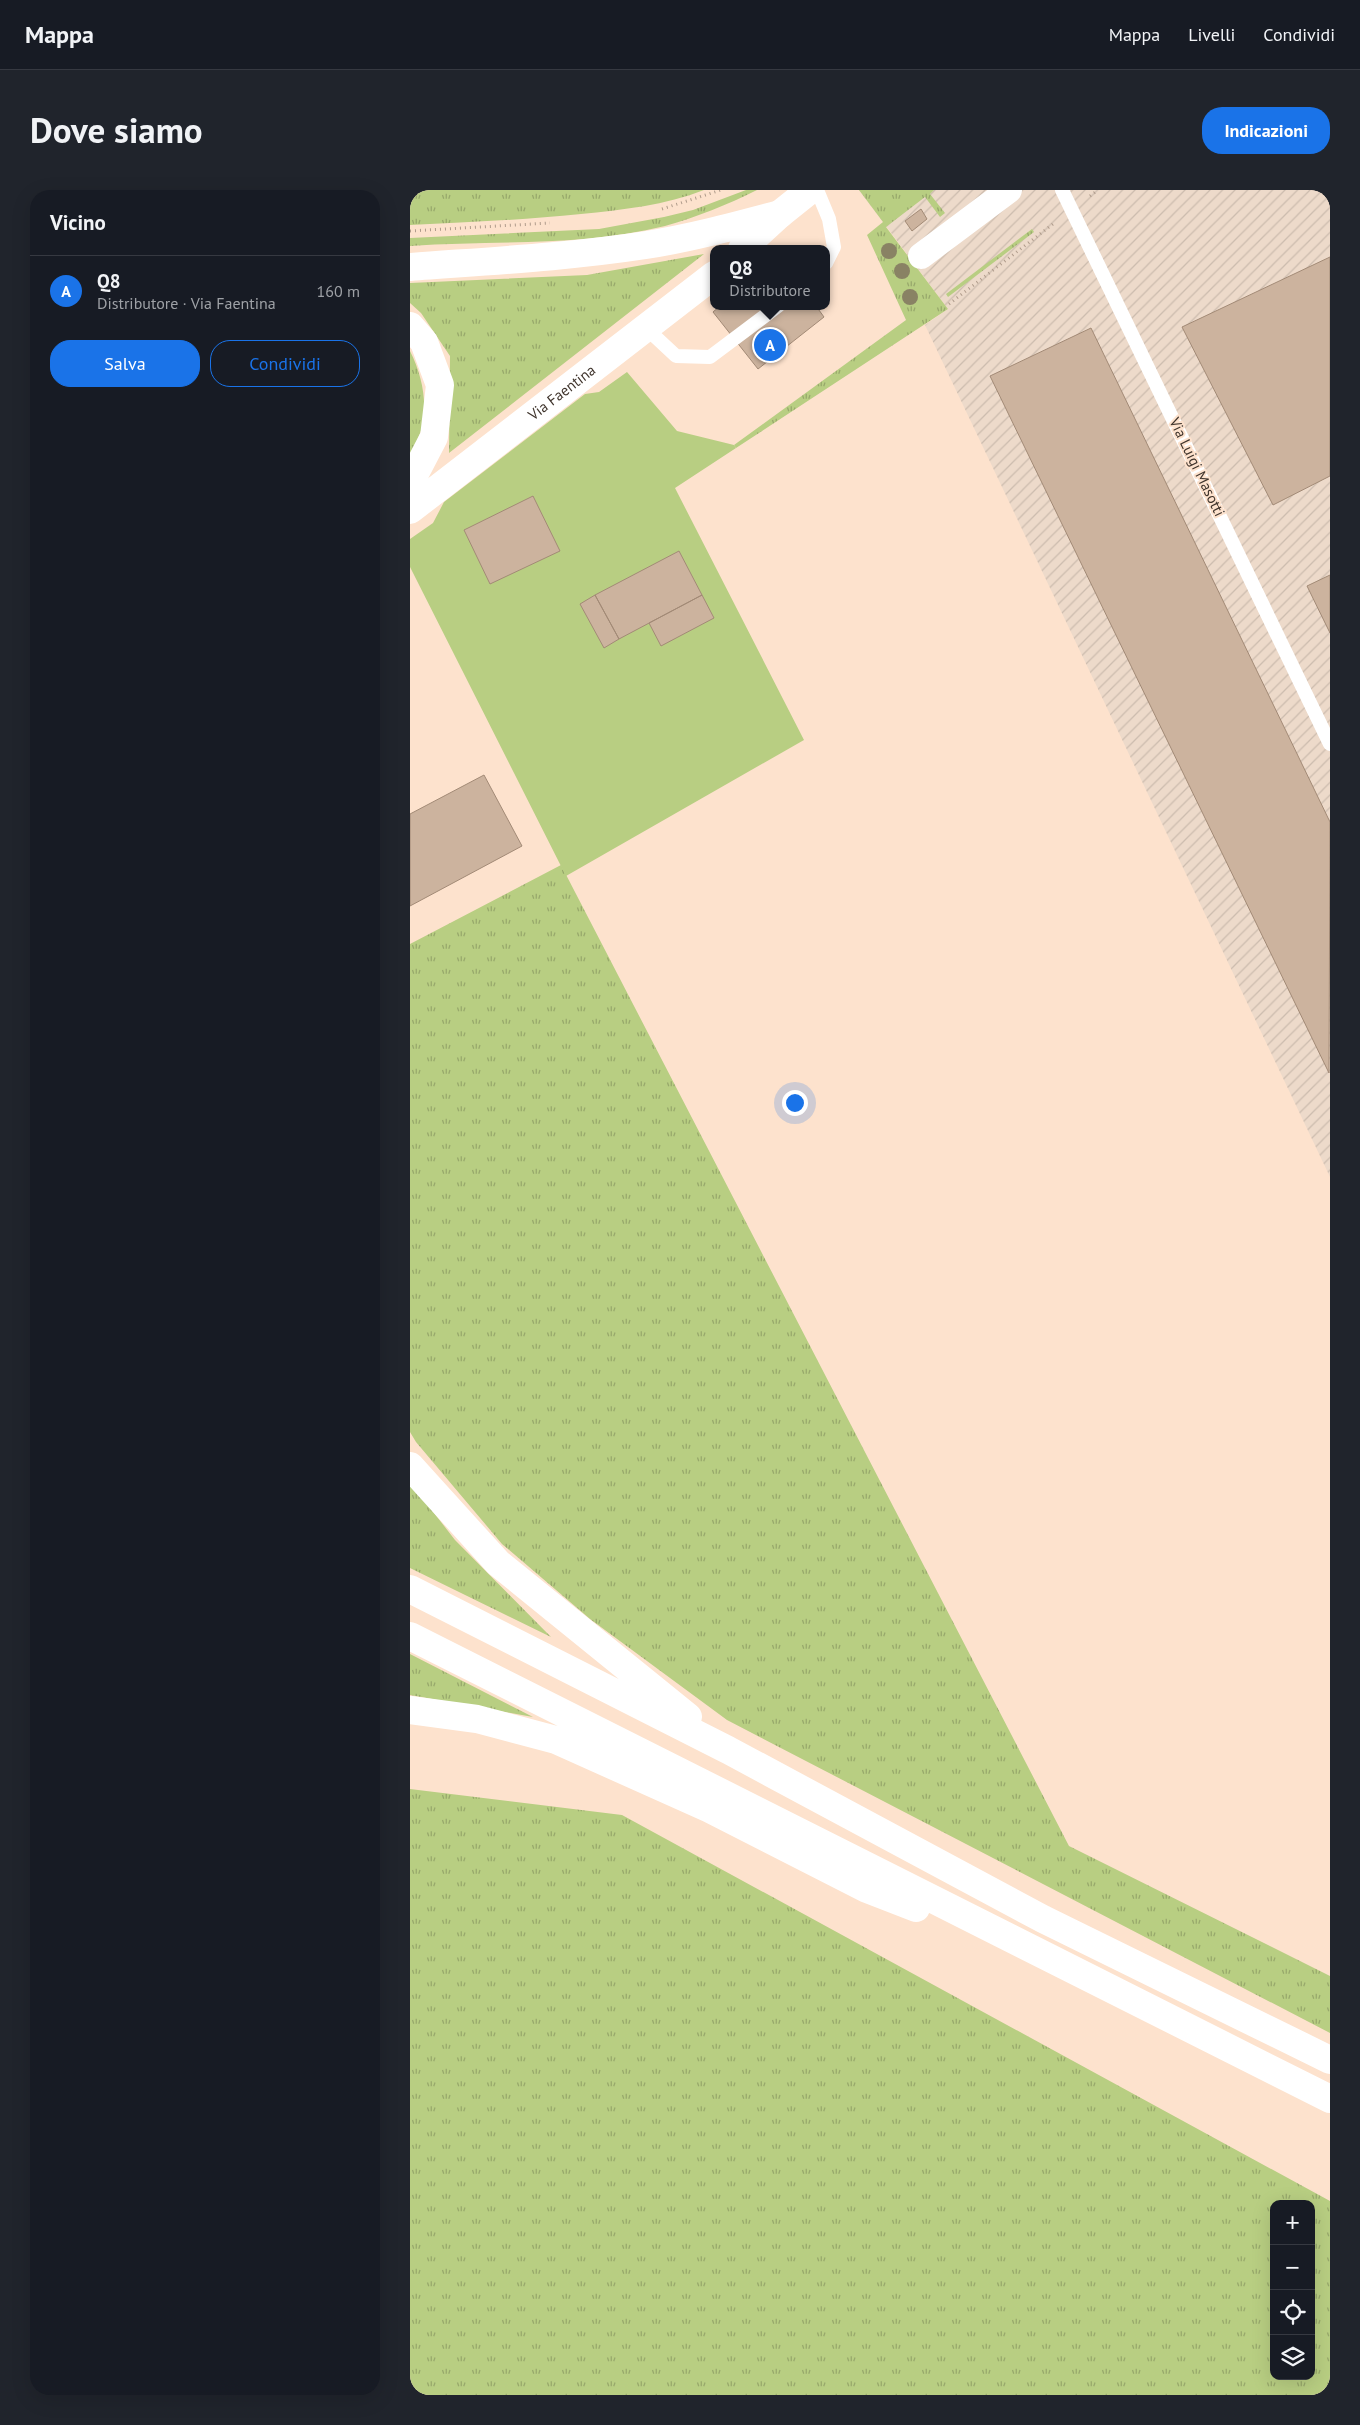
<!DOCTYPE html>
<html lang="it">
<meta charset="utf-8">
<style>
body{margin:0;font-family:"PT Sans",sans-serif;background:#20242c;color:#f1f3f6}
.controls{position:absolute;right:15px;bottom:15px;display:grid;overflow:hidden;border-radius:10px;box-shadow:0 5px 20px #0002}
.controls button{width:45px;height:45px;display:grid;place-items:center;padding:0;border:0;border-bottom:1px solid #363941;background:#171b24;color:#f1f3f6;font:25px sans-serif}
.you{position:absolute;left:384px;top:912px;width:18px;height:18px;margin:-12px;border:4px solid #fff;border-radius:50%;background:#1a73e8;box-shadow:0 0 0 8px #1a73e833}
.badge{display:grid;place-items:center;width:32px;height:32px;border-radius:50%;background:#1a73e8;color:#fff;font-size:16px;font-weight:700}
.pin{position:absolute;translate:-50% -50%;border:2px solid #fff;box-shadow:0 1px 5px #0006}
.popup{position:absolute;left:300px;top:55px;width:120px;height:65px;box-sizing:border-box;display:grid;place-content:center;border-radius:10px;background:#171b24;filter:drop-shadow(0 1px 4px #0005);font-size:16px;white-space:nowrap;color:#9ea1a6}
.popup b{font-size:19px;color:#f1f3f6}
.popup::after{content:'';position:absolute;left:50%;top:100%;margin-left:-10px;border:10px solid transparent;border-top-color:#171b24}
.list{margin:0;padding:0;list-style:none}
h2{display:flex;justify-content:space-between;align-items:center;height:65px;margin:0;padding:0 20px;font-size:21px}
h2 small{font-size:16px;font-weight:400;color:#9ea1a6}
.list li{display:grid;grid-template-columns:32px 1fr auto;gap:15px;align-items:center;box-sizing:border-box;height:70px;padding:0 20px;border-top:1px solid #363941}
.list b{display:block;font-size:19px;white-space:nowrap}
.list p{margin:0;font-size:16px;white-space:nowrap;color:#9ea1a6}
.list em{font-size:16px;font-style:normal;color:#9ea1a6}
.actions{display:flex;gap:10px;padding:15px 20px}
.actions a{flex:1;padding:11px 0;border:1px solid #1a73e8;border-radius:20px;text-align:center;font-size:18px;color:#1a73e8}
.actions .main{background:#1a73e8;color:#fff}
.icon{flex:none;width:28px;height:28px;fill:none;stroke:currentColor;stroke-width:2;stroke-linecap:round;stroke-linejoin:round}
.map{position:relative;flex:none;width:920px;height:2205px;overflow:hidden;border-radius:20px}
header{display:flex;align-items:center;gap:30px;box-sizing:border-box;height:70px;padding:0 25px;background:#171b24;border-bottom:1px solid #363941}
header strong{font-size:24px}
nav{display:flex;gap:28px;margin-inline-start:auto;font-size:18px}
.intro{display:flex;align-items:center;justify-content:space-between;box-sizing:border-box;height:120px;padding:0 30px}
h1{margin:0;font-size:35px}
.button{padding:12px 22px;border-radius:20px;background:#1a73e8;color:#fff;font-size:18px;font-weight:700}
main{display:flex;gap:30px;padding:0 30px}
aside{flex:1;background:#171b24;border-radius:20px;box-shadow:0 5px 20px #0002}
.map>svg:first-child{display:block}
</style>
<header>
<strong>Mappa</strong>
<nav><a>Mappa</a><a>Livelli</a><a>Condividi</a></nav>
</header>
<div class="intro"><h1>Dove siamo</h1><a class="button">Indicazioni</a></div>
<main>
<aside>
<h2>Vicino<small></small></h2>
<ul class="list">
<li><span class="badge">A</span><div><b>Q8</b><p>Distributore · Via Faentina</p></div><em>160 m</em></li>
</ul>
<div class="actions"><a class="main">Salva</a><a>Condividi</a></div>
</aside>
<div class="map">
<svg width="920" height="2205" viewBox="0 0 920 2205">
<defs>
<pattern id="industrial-furrows" width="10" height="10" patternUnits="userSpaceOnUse" patternTransform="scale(1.25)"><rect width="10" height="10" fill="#eddaca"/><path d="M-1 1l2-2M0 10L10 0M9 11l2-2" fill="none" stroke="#ccbcae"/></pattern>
<pattern id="grass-tufts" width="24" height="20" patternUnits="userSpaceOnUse" patternTransform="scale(1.25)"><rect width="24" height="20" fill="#b8ce82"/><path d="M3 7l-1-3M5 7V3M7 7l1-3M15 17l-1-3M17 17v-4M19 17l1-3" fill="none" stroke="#97a86b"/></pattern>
</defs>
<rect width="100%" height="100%" fill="#fde2cd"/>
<!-- industrial -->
<path fill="url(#industrial-furrows)" d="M449,0h471v987l-405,-852 23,-16z"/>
<!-- grass -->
<path fill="url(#grass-tufts)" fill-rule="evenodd" d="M0,0h294c-38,15 -82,20 -123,24 -57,6 -114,8 -171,11z
M336,0h11c-30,15 -60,27 -92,36 -83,21 -171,14 -255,20v-8l189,-9 65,-12 29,-7z
M449,0h75l-4,4 15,19 -5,4 -15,-20 -39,30 62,82 -212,139 -2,-3 172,-125 -39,-85 16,-13z
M622,39l2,3 -86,65 -2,-3z
M294,64l-255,199 1,-97 -29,-43 -11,-10v-20l177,-8z
M0,161c11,22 17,47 13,72 -2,11 -9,23 -13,33z
M151,675l508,981 261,130v57l-603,-313 -137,-101 -88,-75 -86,-102 -6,-10v-488z
M0,1292l45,58 96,97 -141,-69z
M0,1464l123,63 -123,-22z
M0,1599l212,26 708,386v194h-920zM864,2014h37v172h-37z"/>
<!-- garden -->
<path fill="#b8ce82" d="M217,182l50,59 57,14 2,3 -61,40 129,252 -238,136 -156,-309v-28l23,-16 11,-21 141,-108 14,-2z"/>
<!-- building -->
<path fill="#ccb39e" stroke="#a28a76" d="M511,19l6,10 -15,12 -7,-10z
M920,67v219l-57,29 -91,-178z
M310,116h96l8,11 -66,52 -45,-57z
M681,138l239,494 -1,251 -339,-697z
M123,306l27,55 -70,33 -26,-54z
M269,361l23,44 -83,44 -24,-44z
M920,385v58l-23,-47z
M185,405l24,44 -15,9 -24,-44z
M292,405l12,23 -53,28 -12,-23z
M74,585l38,71 -112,60v-92z"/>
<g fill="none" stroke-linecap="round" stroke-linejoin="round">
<!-- path -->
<path stroke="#af9b8b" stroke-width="3" stroke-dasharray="1 4" stroke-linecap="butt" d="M680,6l8,-6
M252,19l59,-19
M0,41l140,-8
M539,114l104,-80"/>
<!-- lane -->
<path stroke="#fff" stroke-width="14" d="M407,0l12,29 5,28 -8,16
M652,0l268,554
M236,138l30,28 34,1 68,-51"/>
<!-- street -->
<path stroke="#fff" stroke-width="26" d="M511,66l88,-66"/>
<!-- primary -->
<g stroke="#fff" stroke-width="28">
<path d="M332,59l38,-35 30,-24"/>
<path d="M0,77c79,-6 158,-10 236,-22 45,-7 89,-19 134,-31"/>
<path d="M0,136l14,16 16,43 -6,52 -24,46"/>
<path id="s1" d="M0,320l304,-235"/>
</g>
<!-- highway -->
<path stroke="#fff" stroke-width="28" d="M0,1276l88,97 190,154
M0,1399l318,161 315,169 287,141
M0,1446l920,463
M0,1520l67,9 79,21 154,69 157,80 49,19"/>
</g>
<!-- trees -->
<g fill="#898264">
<circle cx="479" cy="61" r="8"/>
<circle cx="492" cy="81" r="8"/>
<circle cx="500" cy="107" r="8"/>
</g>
<g text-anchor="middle" stroke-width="4" stroke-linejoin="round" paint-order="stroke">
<!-- street labels -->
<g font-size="15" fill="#3f342c" stroke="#fde2cd">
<text dy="5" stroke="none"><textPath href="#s1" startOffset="192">Via Faentina</textPath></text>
<text transform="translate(787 277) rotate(64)" y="5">Via Luigi Masotti</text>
</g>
</g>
</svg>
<div class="controls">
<button>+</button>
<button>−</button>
<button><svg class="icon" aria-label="locate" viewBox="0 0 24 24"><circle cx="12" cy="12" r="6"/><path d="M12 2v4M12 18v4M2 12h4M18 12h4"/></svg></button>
<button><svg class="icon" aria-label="layers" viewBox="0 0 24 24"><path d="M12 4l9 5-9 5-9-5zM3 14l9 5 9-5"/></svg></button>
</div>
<div class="you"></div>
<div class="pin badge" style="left:360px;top:155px">A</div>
<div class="popup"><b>Q8</b>Distributore</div>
</div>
</main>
